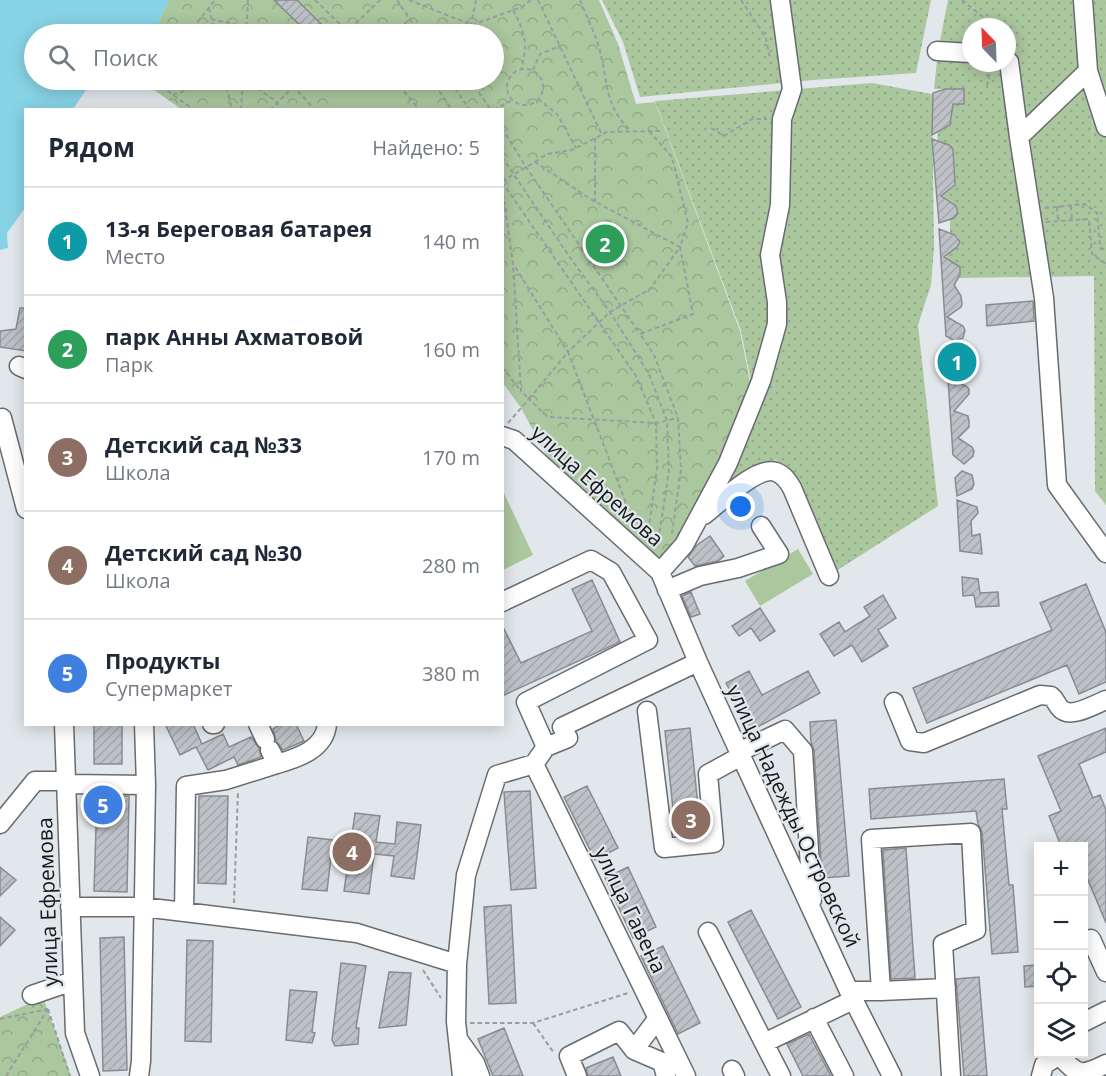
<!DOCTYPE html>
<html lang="ru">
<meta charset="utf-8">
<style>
body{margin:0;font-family:"Open Sans",sans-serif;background:#f2f2f3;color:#1f2937}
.controls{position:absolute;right:18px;bottom:18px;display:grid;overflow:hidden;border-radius:0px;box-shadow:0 3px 15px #0003}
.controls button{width:54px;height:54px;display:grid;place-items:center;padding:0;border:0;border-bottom:2px solid #e0e1e3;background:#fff;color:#1f2937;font:30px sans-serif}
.compass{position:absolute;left:962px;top:18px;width:54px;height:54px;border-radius:50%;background:#fff;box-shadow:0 3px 15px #0003;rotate:337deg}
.you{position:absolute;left:741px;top:507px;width:21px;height:21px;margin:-15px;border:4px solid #fff;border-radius:50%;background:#1a73e8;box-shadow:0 0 0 9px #1a73e833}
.badge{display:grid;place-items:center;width:39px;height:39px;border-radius:50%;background:#db2777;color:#fff;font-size:20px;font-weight:700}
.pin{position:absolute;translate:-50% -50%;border:3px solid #fff;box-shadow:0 2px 6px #0006}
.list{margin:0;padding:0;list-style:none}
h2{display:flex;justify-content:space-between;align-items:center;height:78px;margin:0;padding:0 24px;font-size:26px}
h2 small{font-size:20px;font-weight:400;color:#747a83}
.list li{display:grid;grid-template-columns:39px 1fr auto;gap:18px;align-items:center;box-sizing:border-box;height:108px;padding:0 24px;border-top:2px solid #e0e1e3}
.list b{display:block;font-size:22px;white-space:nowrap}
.list p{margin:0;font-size:20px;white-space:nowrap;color:#747a83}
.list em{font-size:20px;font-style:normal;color:#747a83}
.icon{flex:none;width:33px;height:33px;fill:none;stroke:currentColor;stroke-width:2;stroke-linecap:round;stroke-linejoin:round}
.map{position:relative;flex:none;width:1106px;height:1076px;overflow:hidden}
.search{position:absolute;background:#fff;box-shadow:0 3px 15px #0003;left:24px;top:24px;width:480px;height:66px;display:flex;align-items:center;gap:15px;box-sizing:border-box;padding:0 21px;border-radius:33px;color:#747a83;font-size:22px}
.panel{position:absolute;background:#fff;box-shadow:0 3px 15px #0003;left:24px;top:108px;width:480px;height:618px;border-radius:0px}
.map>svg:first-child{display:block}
</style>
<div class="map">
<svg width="1106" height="1076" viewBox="0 0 1106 1076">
<defs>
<pattern id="grass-dots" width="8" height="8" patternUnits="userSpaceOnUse" patternTransform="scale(1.5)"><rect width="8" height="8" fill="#abc79e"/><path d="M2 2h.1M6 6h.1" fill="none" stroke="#92aa88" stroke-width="1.8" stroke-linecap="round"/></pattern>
<pattern id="park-crowns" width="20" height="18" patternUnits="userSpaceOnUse" patternTransform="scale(1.5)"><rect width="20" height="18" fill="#abc79e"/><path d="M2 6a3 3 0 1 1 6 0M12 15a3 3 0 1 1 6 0" fill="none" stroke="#92aa88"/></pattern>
<pattern id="building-hatch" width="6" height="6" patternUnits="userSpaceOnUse" patternTransform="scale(1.5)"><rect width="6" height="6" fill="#bec2c7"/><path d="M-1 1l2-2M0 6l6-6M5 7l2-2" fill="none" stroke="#a3a6aa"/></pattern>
</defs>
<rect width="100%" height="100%" fill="#e2e7ec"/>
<!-- grass -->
<path fill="url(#grass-dots)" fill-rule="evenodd" d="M602,0h329l-15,73 -103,7 -173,17 -17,-55z
M948,0h143l2,156v-156h13v505l-11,-14 -1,-215 -138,2 4,-3v-8l-12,-1 -2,-17 7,1 6,-5 -1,-9 -8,-2v-15l4,-1 4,-5 -2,-7 -13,-1v-17l8,1 4,-4 -2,-36 -7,-5 -9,2 1,-17 5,1 7,-5 -4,-22h18v-14h-30l4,-38zM971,27h36v36h-36z
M872,83l60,11 2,154 -3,37 -13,40 20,181 -105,67 -39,-95 -18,-18 -20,8 -36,28 37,-84 -16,-81 -86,-230z"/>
<!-- park -->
<path fill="url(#park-crowns)" d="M169,0h430l19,44 18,60 19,-2 85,229 13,66 -83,158 -14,2 -108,-99 -27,-50 -18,-25 -1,-273 -321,-1 -41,-29h354v-46h-341z
M43,997l28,79h-71v-59z"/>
<!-- garden -->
<path fill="#abc79e" d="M325,80h45l29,29h-58l-23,-23z
M503,491l30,64 -30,15h-1z
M798,549l15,25 -53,32 -15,-25z"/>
<!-- water -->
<path fill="#87d3e6" d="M0,0h169l-16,34h-119v46h59l-20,29 -47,1 -1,98 -18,25 1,15 -8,2z"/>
<!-- building -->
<path fill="url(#building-hatch)" stroke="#888c91" stroke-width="1.5" d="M274,0h23l34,34h-22z
M945,89h19v15h-11l-3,21 -18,10 1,-42z
M932,139l17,6 4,4 2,36 -14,11 15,10 2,7 -4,5 -15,5z
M939,229l16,6 5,7 -3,5 -13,10 16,10v8l-6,10 7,11 1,8 -1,3 -14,10 16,9 2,4 -2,8 -8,3 -9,-5z
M1033,301l1,20 -47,5 -1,-21z
M20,308h6v43l-26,-4v-16l16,-2z
M956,350l10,9 -1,6 -2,3 -15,5 -1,-17z
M948,379l18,7 3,3v5l-15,17 14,5 1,5v6l-11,11 14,9 2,4 -1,5 -9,8 -11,-9z
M962,471l10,4 2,9 -2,5 -15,7 -2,-18z
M957,500l20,7 1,6 -7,8 1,15 8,-2 2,20 -22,-3z
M710,536l14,20 -6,5 -23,5 -7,-9 9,-12z
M962,577l16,2 2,14 18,-1 1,14 -23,1 -2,-12 -11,1z
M592,580l28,62 -118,54v-71l19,38 71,-32 -20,-42z
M1086,584l20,48v50l-27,12 -12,-29 -140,58 -14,-35 139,-58 -12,-27z
M691,592l9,22 -9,3 -9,-21z
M883,595l13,23 -18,12 10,16 -26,16 -10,-17 -18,11 -14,-22 19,-12 6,10 25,-16 -6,-9z
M760,608l15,23 -15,10 -9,-13 -12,8 -7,-10z
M749,671l13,24 46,-24 12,22 -68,37 -26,-47z
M836,720l13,156 -27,2 -8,-128 -3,-7 -1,-21z
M94,724h28v40h-28z
M165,724h28l9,20 21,-10 6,13 22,-10 8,11 2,9 -23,8 -4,-8 -26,13 -12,-23 -16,8z
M281,724h15l8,17 -21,9 -7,-9 -3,-12z
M690,728l10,98 -25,3 -10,-98z
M1106,728v24l-27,12 14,34 7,-3 6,15v113l-23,-55v-22h-22l-12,-30 12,-5 -23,-55z
M1004,779l3,30h-5l7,76h4l5,67 -26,2 -10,-122 -4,-8 -2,-13 -105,8 -2,-30z
M587,786l31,62 -23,12 -31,-63z
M530,791l6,97 -25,2 -7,-98z
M97,796h32l-2,96 -33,-1z
M199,796h29l-2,88 -28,-1z
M355,813l25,3 -4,26 19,2 2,-22 24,3 -7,54 -23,-3 3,-20 -20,-2 -5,40 -25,-3z
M308,837l25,3 -6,51 -25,-2z
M906,848l9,130 -24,1 -8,-129z
M0,867l16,13 -16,16z
M628,867l28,60 -23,11 -28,-60z
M511,905l5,98 -27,1 -5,-97z
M751,910l50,97 -23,12 -50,-97z
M0,917l15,13 -15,16z
M124,937l3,133 -24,1 -3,-133z
M187,940l26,1 -2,101 -26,-1z
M663,946l37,77 -22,11 -37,-78z
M341,963l25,3 -10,62h3l-1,16 -23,2 -3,-6z
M1037,965l1,21 -13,1 -1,-21z
M389,972l22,1 -5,52 -27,3z
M979,977l8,99h-23l-8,-97z
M290,990l27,2 -5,40 3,1 -3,10 -26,-3z
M504,1028l19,48h-30l-15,-37z
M809,1034l22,42h-28l-16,-32z
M613,1057l8,19h-33l-2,-8z"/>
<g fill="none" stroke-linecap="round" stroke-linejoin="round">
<!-- minor casing -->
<g stroke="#686c71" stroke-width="21">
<path id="minor" d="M937,51l34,2
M1007,61l2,1 10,75 69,-66 -5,-71
M1088,71l18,56
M1019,137l25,161 13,187 49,68
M19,366l7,3
M2,418l24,91
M502,436l12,4 146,132 38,90 43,94 108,235 43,85
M704,515c15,-11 53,-50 72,-43 8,3 12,9 16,16l37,88
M660,572l24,-27 44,-82 33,-82 16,-57v-22l-7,-47 10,-50 2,-86 10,-30 -12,-89
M667,590l33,-14 38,-8 41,-14 -18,-28
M502,602l89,-42 20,12 37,68 -122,62 20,45
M894,702l16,39 14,2 116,-48 11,1c5,4 5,8 9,12 10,12 35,-4 46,-8
M647,711l17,137 50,-5 -6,-69 33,-18
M64,724l11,309 15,43
M212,724h3
M258,724l7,15
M270,750l7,14c21,-6 48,-15 50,-40
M739,752l46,-22 18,21 9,149
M534,764l152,312
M68,784l78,1
M0,824l35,-43h32
M70,907h73l214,26 100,31
M184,912l2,-126 40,-6 51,-16
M708,932l56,111 89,-43
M1091,939l15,33
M849,991h32l-10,-152 100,-6 5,97 -33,14 8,132
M881,991l65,-3
M32,995l41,-14
M814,1018l30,58
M1084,1022l22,-11
M458,1039l17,24 5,13
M764,1043l17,33
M634,1050l24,-32
M1060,1056c18,20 22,20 46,8
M732,1070l3,6
M139,1076l2,-15 5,-276 -2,-61
M462,1076l-6,-54 1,-58 9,-89 31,-100 37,-11 12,-17 22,-9 -6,-11 136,-65
M577,1076l-8,-20 50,-25 15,19 28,12 4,14
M1041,1076l3,-11 17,-11"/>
</g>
<!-- path -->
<path stroke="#999da1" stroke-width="2" stroke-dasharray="4.5 3" stroke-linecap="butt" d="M315,0l35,34
M397,0l23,34
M409,0l63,25 50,-18 9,-7
M538,0l64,135
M580,0c6,15 13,29 18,44 11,35 4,60 33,87
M741,0l25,38 3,17 3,2
M962,0l21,17 6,10
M209,8l6,26
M513,10c13,25 15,33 8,60
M211,19l35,8 6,7
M188,34l27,-34
M246,34l2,-34
M345,34l35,-34
M393,34l17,-15
M469,34l7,-34
M507 87a18 18 0 1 1 36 0a18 18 0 1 1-36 0Z
M533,70l7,-16 20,-8
M164,80l-3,6 33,24
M225,80l7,30
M245,80l32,22 3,8
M288,80l27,30
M394,80l26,30
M408,80l23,5 18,-5 21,30
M470,80l21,30
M435,85l17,25
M987,86l4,-23
M173,95l43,-15
M538,99l19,15 19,34
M227,110l4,-2 10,2
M241,110l2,-30
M270,110l30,-30
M494,110l18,-10
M502,128l24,39 114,167
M711,128l13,8 28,-17h15
M649,131l23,26 16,66 -8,24 13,67 -53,20 14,21 24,63 3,52 -9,64
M595,138v64
M502,157l69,102 39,53 39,62 18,47 2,50 -12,78
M535,162l12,-8 25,-4 35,-18 54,-1
M502,181l33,-19 57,38 88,47 -30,42 -40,23 -42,40 -54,-87
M502,182l134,194 20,47 1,45 -10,73
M502,186l11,78 8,127 8,8 39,-47 68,177
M1071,206l1,14
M1057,207l1,14
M1045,208l40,-4 12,9 3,34 6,4
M1046,222l43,-3 3,35 14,10
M502,367l19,24
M508,423l21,-24 19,18 108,6 22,-5
M234,903l4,-111
M423,970l18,28
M48,1009l22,67
M0,1019l48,-10
M470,1023h63l95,-30
M533,1023l21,30
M6,1076l42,-67"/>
<!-- minor -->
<use href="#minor" stroke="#fff" stroke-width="18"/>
</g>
<g text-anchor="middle" stroke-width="4.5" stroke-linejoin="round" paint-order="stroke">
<!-- street labels -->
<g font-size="21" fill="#16181a" stroke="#e2e7ec">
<text transform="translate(597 486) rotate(42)" y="7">улица Ефремова</text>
<text transform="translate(793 816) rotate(65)" y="7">улица Надежды Островской</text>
<text transform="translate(48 902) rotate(-92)" y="7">улица Ефремова</text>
<text transform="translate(630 910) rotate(64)" y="7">улица Гавена</text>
</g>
</g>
</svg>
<div class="controls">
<button>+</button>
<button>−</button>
<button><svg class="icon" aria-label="locate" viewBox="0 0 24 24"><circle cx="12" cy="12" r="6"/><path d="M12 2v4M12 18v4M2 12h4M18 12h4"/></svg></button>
<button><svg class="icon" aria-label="layers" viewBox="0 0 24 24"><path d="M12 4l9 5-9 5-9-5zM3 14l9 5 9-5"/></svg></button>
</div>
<svg class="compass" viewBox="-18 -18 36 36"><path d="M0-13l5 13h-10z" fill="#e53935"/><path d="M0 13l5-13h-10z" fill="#747a83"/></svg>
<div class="you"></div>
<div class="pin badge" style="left:957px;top:362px;background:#0f9aa8">1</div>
<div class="pin badge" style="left:605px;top:244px;background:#2e9e5b">2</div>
<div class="pin badge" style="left:691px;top:820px;background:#8d6e63">3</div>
<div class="pin badge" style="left:352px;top:852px;background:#8d6e63">4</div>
<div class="pin badge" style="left:103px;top:805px;background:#3f7fe0">5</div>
<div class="search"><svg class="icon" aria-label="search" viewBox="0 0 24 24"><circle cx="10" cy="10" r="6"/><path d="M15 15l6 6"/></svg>Поиск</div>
<section class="panel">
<h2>Рядом<small>Найдено: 5</small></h2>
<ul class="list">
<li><span class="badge" style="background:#0f9aa8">1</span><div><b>13-я Береговая батарея</b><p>Место</p></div><em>140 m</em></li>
<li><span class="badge" style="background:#2e9e5b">2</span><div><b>парк Анны Ахматовой</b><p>Парк</p></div><em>160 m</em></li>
<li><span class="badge" style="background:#8d6e63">3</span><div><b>Детский сад №33</b><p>Школа</p></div><em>170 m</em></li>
<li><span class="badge" style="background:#8d6e63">4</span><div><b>Детский сад №30</b><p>Школа</p></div><em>280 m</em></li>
<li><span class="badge" style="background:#3f7fe0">5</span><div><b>Продукты</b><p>Супермаркет</p></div><em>380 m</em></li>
</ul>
</section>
</div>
